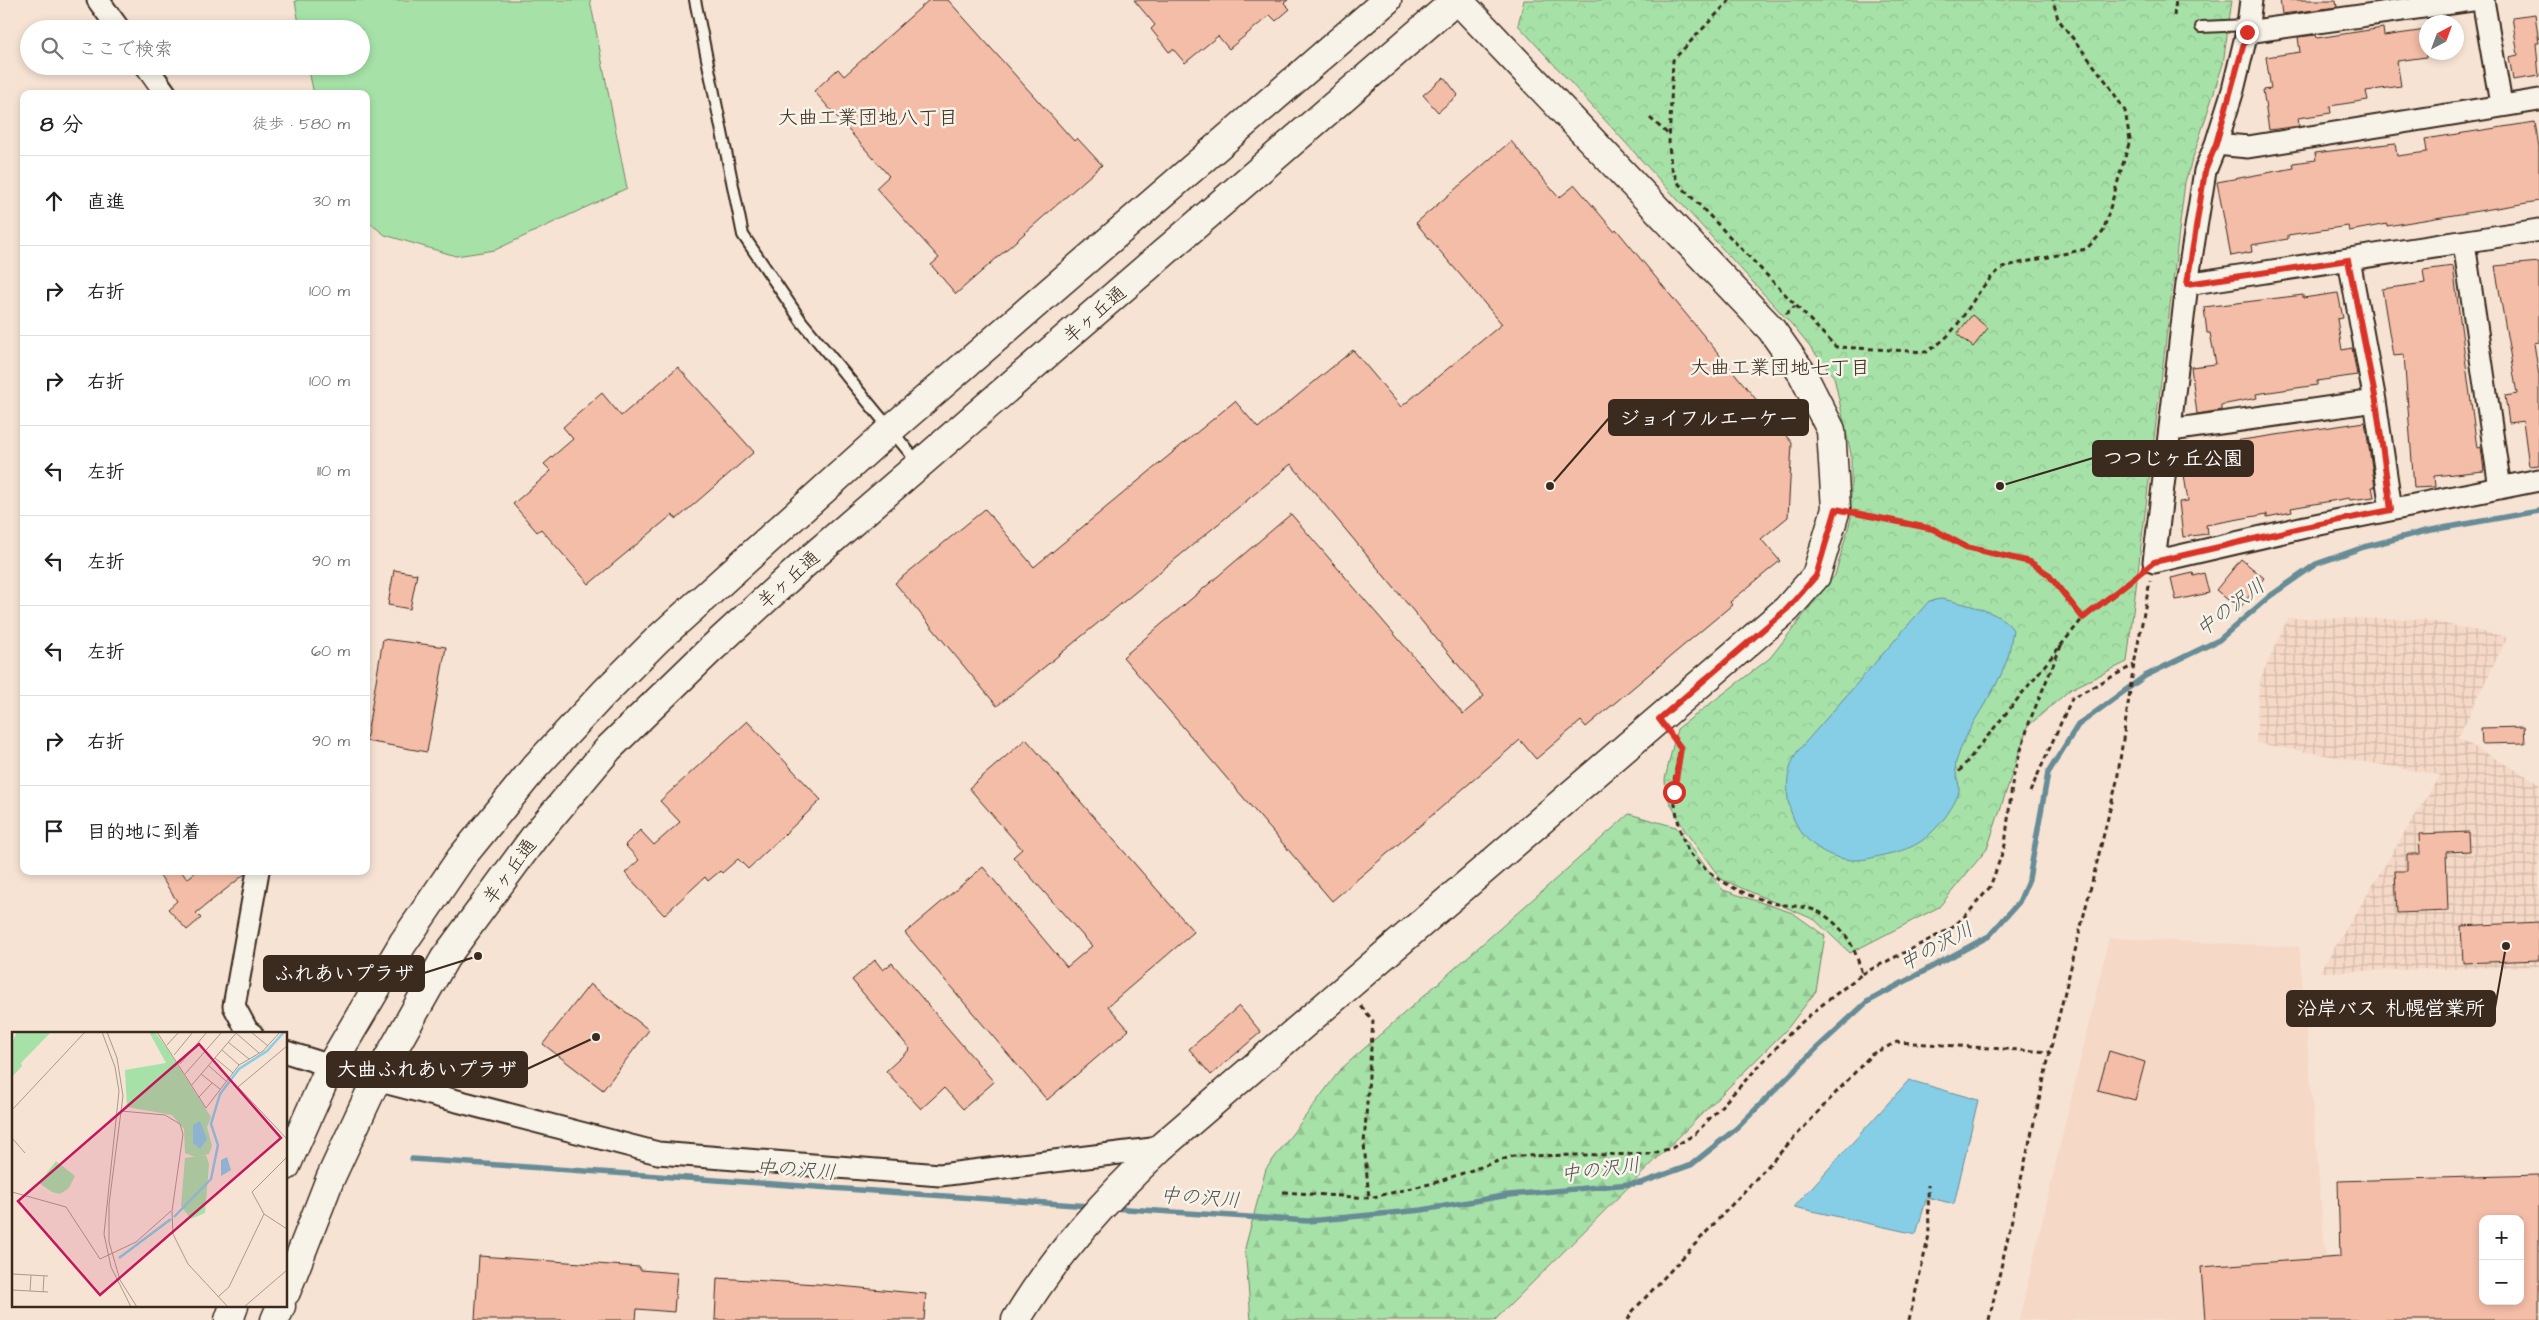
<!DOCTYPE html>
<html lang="ja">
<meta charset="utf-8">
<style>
body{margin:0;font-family:"Architects Daughter","Klee One",sans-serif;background:#f2f2f2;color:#202124}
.controls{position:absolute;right:15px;bottom:15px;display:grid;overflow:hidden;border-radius:10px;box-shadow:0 2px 8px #0003}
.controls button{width:45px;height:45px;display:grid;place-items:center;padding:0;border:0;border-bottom:1px solid #e0e0e0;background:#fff;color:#202124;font:25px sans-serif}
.compass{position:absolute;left:2419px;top:15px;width:45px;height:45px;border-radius:50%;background:#fff;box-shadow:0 2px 8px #0003;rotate:41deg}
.stop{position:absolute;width:15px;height:15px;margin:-11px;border:4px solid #d93025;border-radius:50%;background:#fff}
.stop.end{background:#d93025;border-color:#fff;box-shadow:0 1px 5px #0008}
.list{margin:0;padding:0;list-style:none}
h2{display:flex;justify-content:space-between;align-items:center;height:65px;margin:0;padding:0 20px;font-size:21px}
h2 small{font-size:16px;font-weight:400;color:#757577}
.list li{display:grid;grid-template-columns:32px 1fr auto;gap:15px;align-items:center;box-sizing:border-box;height:90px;padding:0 20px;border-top:1px solid #e0e0e0}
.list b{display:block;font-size:19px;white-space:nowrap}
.list em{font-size:16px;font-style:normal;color:#757577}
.icon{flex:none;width:28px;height:28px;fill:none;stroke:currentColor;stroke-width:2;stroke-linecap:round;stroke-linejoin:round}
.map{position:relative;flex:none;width:2539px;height:1320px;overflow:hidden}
.search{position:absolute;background:#fff;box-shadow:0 2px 8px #0003;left:20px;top:20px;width:350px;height:55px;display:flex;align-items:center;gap:12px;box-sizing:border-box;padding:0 18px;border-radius:28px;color:#757577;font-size:19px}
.panel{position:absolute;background:#fff;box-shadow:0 2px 8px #0003;left:20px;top:90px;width:350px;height:785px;border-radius:10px}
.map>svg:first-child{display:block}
</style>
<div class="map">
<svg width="2539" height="1320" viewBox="0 0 2539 1320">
<defs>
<pattern id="industrial-grid" width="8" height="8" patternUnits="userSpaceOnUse" patternTransform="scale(1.25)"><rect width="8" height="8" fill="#f5d8c6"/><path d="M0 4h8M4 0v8" fill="none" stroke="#d3baaa"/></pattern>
<pattern id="forest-firs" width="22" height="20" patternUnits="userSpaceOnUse" patternTransform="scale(1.25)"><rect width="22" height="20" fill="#a6e2a8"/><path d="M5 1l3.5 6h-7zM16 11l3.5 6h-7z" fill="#90c290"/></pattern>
<pattern id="park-crowns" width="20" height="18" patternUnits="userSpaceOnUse" patternTransform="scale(1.25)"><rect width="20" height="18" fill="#a6e2a8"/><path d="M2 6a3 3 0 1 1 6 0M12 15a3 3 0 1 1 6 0" fill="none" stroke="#90c290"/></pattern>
</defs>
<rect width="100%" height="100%" fill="#f6e3d4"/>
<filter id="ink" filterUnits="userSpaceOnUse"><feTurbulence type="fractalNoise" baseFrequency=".02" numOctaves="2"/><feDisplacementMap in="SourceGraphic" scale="10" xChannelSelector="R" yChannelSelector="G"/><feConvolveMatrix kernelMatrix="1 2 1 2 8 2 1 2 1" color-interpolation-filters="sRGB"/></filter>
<g filter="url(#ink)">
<!-- built -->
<path fill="#f5d8c6" d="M2109,938l190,9 32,373h-312z"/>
<!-- industrial -->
<path fill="url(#industrial-grid)" d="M2288,618l133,1 86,18 -49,101 81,45v183l-219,6 120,-197 -184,-32 3,-61z"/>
<!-- grass -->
<path fill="#a6e2a8" stroke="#708663" d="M298,0h292l37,188 -132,62 -39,6 -71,-21 -19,-15v-126h-52l-6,-28h53v-37h-61l-5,-28z"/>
<!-- forest -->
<path fill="url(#forest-firs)" stroke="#708663" d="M1629,814l47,13 47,63 70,23 32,23 -9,55 -29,38 -292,291h-244l-6,-72 21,-79 74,-99z"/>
<!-- park -->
<path fill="url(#park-crowns)" stroke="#708663" d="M1524,0h708l-9,64 -38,118 -58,480 -56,27 -43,37 -41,123 -48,58 -89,46 -35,-33 -94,-41 -36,-48 -19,-36 -1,-16 12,-50 93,-71 65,-83 16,-57v-64l-17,-77 -41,-51 -275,-301z"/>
<!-- water -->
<path fill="#85cee6" stroke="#678c96" d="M1941,599c21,4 61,12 72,31 -2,10 -3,21 -6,30 -11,34 -41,65 -51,102 -3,10 6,22 2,33 -7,17 -21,34 -35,45 -11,8 -22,11 -35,14 -16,4 -31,9 -48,4 -47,-12 -66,-66 -43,-106l132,-151z
M1909,1080l69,20 -24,104 -27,-7 -11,37 -122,-27z"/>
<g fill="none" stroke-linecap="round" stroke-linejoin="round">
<!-- stream -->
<path stroke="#678c96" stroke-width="5.5" d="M412,1159l678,47
M1112,1208l196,13 114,-11 87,-15 132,-12 50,-18 46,-37 80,-80 50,-46 122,-66 30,-34 10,-23 19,-106 30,-48 67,-49 74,-36 51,-44 46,-32 48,-17 62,-16 113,-20"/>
</g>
<!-- building -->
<path fill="#f4bda7" stroke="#3b2a1e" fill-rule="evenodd" d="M929,0h19l126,141 3,-3 25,27 -146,129 -25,-29 8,-7 -63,-70 13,-12 -75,-85 24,-22 6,7z
M1134,0h154l-4,3 6,6 -14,12 -6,-6 -41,34 -11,-13 -33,27 -12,-14 -4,3 -18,-23 4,-4z
M2280,0h56l1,7 -55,7z
M2535,14l4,29h-3l3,33 -26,4 -4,-23 9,-2 -6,-38z
M2383,28l1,8 42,-6v27l-29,4 4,25 -35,5 2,9 -38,6 1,7 -33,5 1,8 -30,4 -6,-40 8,-1 -5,-32 34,-5 -2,-15 18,-2 1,3z
M1444,77l14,18 -20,17 -15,-17z
M2535,122l4,25v54l-152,25v-2l-38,7 -1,-5 -60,9v4l-37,6 1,7 -21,4 -14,-74 77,-14 -1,-5 23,-3 -1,-7 80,-10 2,13 30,-4 -2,-13z
M1511,141l48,57 16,-13 39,46 2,-2 176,214 -4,74 -27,22 19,22 -50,41 2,3 -146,122 -5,-6 -45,38 -16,-19 -188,161 -209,-244 168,-143 172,200 21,-18 -193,-232 -294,242 -102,-123 90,-74 49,58 201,-166 23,27 95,-78 48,57 101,-83 -86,-101z
M2539,262v80l-5,1 5,33v89l-10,1 -6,-45 -14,2 -4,-27 12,-2 -22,-128z
M2453,266l24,182 4,-1 3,24 -50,5 1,11 -21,1 -10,-133 -11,1 -11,-67 43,-6 -2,-13z
M2338,293l5,25 -6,1 5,31 10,-2 5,27 -40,6v4l-61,9 1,4 -36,7v5l-24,4 -6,-47 25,-3 -6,-31h-3l-3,-26 99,-12v3z
M1972,315l16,13 -15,19 -16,-13z
M678,367l76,85 -77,67 -5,-4 -83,69 -48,-55 -4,3 -24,-28 38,-33 -7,-7 29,-25 -10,-12 39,-34 19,23z
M2365,422l10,65h-3l2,10 -24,3 -1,-2 -58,10 1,4 -25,5v-3l-61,11 1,9 -24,3 -4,-35 9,-1 -8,-52z
M2241,559l23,19 -25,31 -23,-19z
M394,570l23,4 -7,35 -22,-4z
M2193,573l1,3 10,-3 5,20 -33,7 -5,-22z
M383,639l63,8 -19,105 -61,-11z
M747,721l74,79 -73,69 -10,-10 -16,14 -2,-2 -12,10 -3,-4 -41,38 -39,-42 14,-13 -14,-15 15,-15 14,15 26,-23 -20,-21z
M2524,727l1,16 -43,1 -1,-16z
M1026,739l168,193 -86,74 21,24 -82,70 -142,-167 78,-66 84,100 25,-21 -79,-89 9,-8 -53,-61z
M2469,832l1,19 -24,1 2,59 -51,2 -2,-42h12v-17h13l-1,-20z
M157,871h24l6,8 10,-8h48v3l-49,39 5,5 -14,12 -19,-21 9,-8z
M2539,922v38l-76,3 -2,-37z
M875,960l8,10 9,-7 102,119 -31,27 -19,-21 -23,21 -35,-38 24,-22 -58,-69z
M590,984l59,46 -46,60 -60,-46z
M1239,1006l22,26 -50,43 -22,-26z
M2109,1051l36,11 -10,38 -37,-10z
M2539,1175v145h-334l-4,-53 139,-10 -2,-76zM2483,1219h37v82h-37z
M479,1256l161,11v3l37,3 -3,39 -37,-3 -1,11h-161z
M717,1278l100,6 109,10 -2,26h-209z"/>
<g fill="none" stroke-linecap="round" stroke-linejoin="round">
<!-- lane casing -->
<g stroke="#3b2a1e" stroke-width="14">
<path id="lane" d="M695,0l48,235 59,87 117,142
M2201,27l47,-2"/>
</g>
<!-- street casing -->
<g stroke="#3b2a1e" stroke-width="25">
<path id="street" d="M98,0l21,29
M2251,0l-4,32 -14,58 -17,54 -11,27 -18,113 -33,278 151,-35 234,-47
M2483,0l18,104
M2247,32l225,-32
M146,66l20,28
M2216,144l32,3 291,-47
M2464,243l36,245
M2349,260l26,141 16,108
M2187,284l352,-54
M2171,430l204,-29
M252,1034l-4,-2 -14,-26 24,-135
M286,1052l90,28 282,73 282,22 220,-27"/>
</g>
<!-- secondary casing -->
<g stroke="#3b2a1e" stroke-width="31">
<path id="secondary" d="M286,1166l44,-99 73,-124 58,-85 74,-91 69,-74 54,-54 233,-210 496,-429
M286,1292l44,-113 46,-99 69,-122 90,-122 74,-88 99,-96 94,-86 654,-566
M229,1320l5,-14
M275,1320l6,-14
M1016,1320c39,-65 89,-120 144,-172l627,-539 29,-33 20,-67 -5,-79 -29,-57 -31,-44 -313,-329"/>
</g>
<!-- path -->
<path stroke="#3b2a1e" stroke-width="3" stroke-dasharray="5 4" stroke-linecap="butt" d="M1730,0l-57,60 -4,84 2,23 8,17 157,163 91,5c8,-6 18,-12 24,-20 20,-22 28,-50 55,-66l80,-17 17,-17 27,-92 -5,-29 -17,-27 -50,-65 -5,-19
M2174,16l2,-16
M1650,118l19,17
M1786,314l9,-8
M1858,514l75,15 34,18 63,15 18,12 35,44 -126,156
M2083,618l57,-45
M2030,792l42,-94 62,-33
M1862,974l90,-46 17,-16 21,-25 15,-42 8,-68 17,-57 31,-74
M1361,1006l12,15 -9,123 5,54
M1283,1192l86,6 65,-15 79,-27 138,-2 21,-6 23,-14 97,-103 26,-23 44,-34c-6,-23 -14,-42 -35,-57 -18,-14 -38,-9 -58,-15 -30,-9 -60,-25 -80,-50 -7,-8 -15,-47 -15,-58 -1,-15 4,-32 7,-46l-8,-11
M1628,1320l4,-8 240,-258 25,-12 153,10
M1909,1320l20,-85 -1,-50
M1989,1320l61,-268 67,-271 16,-111 17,-89"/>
<!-- lane -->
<use href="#lane" stroke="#f7f3e8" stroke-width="10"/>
<!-- street -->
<use href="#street" stroke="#f7f3e8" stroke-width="21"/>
<!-- secondary -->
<use href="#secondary" stroke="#f7f3e8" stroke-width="28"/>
</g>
</g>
<g fill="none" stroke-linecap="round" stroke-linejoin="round" filter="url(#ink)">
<!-- route -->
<path stroke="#d93025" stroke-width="6" d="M1674,792l7,-44 -22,-29 128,-110 29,-33 20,-67 97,20 33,18 64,15 18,12 35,44 71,-56 151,-35 86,-17 -15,-109 -28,-141 -161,24 18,-113 11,-27 31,-112"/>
</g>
<g text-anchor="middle" stroke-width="5" stroke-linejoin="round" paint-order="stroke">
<!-- street labels -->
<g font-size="19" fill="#3b2a1e" stroke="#f7f3e8">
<text transform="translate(1094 314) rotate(-41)" y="7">羊ヶ丘通</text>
<text transform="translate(788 579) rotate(-42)" y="7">羊ヶ丘通</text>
<text transform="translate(509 871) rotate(-54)" y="7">羊ヶ丘通</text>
</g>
<!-- neighbourhood labels -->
<g font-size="20" fill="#3b2a1e" stroke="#f7f3e8">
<text x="868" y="124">大曲工業団地八丁目</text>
<text x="1780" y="374">大曲工業団地七丁目</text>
</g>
<!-- water labels -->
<g font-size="20" font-style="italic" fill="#4e5350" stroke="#f7f3e8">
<text transform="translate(2230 607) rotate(-37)" y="7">中の沢川</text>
<text transform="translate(1936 946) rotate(-28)" y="7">中の沢川</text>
<text transform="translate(796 1169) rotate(4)" y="7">中の沢川</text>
<text transform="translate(1600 1169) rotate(-7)" y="7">中の沢川</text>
<text transform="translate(1200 1197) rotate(4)" y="7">中の沢川</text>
</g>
</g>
<!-- overview -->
<g transform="translate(12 1032)">
<rect width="275" height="275" fill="#f6e3d4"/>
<path d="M44,129l19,15 -6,12 -9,6 -8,-2 -13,-9z" fill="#a6e2a8"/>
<path d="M5,0l33,1 -29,30 1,3 -10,11v-34zM194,123l3,9 -4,49 -14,6 -10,-13 4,-48z" fill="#a6e2a8"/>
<path d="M137,0h6l11,15 45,70 -4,10 5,19 -3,8 -14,3 -10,-4 -1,-24 -12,-14 -45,-8 -2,-37 41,-7z" fill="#a6e2a8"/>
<path d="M188,89l7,18 -7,10 -7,-6v-18zM215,125l4,13 -10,6v-16z" fill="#85cee6"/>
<path fill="none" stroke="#85cee6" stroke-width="2.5" d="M162,185l37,-38 7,-34 -7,-21 9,-30 19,-25 28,-18 17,-19M107,226l52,-39"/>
<path fill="none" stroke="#ab998b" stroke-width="1" d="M90,0l13,35 4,24 -15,143 7,33 20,40M95,0l10,26 6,38 -14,108v38l11,38 17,27M145,0l49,76 33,-43 24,-14 17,-19M239,0l17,14M224,1l23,20M216,10l21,17M155,13l12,-13M275,14l-49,41 49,52M210,18l17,15M162,23l19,-23M203,26l18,15M168,32l27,-32M197,34l17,15M173,42l37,-42M189,42l19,15M179,54l46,-54M187,65l13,-14M0,78l73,-78M109,79l44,4 15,9 3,10 -11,77 1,23 15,30 40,43M0,106l13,15M275,125l-35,35 12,22 23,15M0,160l54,15 34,52 36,-17 35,-31M0,242l36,2M0,258l36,2M18,259l1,-16M31,260l1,-16M206,265l11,-10 35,-73M232,275l43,-37"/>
<path fill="#c2185b" fill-opacity="0.15" stroke="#c2185b" stroke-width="2.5" d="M187,12l82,94 -181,157 -82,-94z"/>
<rect width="275" height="275" fill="none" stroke="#3b2a1e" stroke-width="2.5"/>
</g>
<!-- callouts -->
<path fill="none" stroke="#3b2a1e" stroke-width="2" d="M1550 486L1609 418M2000 486L2093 458M478 956L424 973M2506 946L2495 1008M596 1037L527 1069"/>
<g fill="#3b2a1e" stroke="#f7f3e8" stroke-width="2">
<circle cx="1550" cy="486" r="5"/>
<circle cx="2000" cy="486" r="5"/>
<circle cx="478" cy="956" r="5"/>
<circle cx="2506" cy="946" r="5"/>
<circle cx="596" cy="1037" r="5"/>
</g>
<g fill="#3b2a1e" stroke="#3b2a1e" stroke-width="2">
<rect x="1609" y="400" width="199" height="35" rx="5"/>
<rect x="2093" y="441" width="160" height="35" rx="5"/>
<rect x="264" y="956" width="160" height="35" rx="5"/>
<rect x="2287" y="991" width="208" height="35" rx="5"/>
<rect x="327" y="1052" width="200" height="35" rx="5"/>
</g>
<g font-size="20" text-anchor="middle" font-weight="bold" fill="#fff">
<text x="1709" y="425">ジョイフルエーケー</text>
<text x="2173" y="465">つつじヶ丘公園</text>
<text x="344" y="980">ふれあいプラザ</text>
<text x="2391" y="1015">沿岸バス 札幌営業所</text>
<text x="427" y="1076">大曲ふれあいプラザ</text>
</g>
</svg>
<div class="controls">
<button>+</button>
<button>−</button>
</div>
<svg class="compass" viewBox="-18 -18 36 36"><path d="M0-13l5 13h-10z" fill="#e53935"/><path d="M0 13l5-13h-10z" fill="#757577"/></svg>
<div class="stop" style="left:1674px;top:792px"></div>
<div class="stop end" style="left:2247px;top:32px"></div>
<div class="search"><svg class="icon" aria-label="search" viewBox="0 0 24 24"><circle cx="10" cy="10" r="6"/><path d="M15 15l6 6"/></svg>ここで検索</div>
<section class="panel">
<h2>8 分<small>徒歩 · 580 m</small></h2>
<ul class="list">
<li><svg class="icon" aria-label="ahead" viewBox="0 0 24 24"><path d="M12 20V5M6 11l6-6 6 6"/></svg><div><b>直進</b></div><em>30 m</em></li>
<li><svg class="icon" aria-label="right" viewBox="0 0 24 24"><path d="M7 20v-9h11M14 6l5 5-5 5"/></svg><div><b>右折</b></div><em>100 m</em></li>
<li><svg class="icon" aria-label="right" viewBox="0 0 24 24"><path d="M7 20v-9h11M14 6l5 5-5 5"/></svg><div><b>右折</b></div><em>100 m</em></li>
<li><svg class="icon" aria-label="left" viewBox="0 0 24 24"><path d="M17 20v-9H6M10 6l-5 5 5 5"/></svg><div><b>左折</b></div><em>110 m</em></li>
<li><svg class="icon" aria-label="left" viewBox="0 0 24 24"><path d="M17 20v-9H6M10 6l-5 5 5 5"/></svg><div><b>左折</b></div><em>90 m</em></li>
<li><svg class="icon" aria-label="left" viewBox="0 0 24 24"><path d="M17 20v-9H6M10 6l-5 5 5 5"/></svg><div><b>左折</b></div><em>60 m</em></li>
<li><svg class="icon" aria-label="right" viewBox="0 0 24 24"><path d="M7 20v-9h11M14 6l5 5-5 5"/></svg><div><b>右折</b></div><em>90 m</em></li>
<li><svg class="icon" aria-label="arrive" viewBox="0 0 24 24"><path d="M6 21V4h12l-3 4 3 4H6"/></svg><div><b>目的地に到着</b></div></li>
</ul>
</section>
</div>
